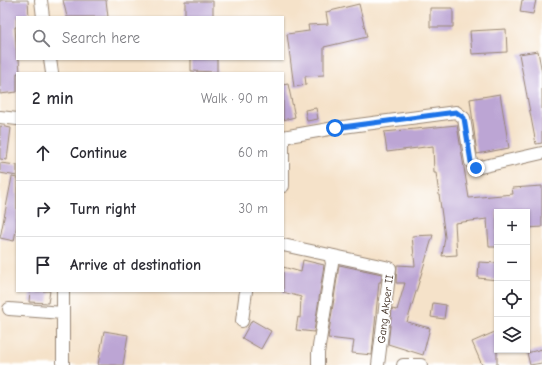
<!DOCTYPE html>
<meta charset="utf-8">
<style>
body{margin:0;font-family:"Comic Neue",sans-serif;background:#f2f2f3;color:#2b2b33}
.controls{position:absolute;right:12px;bottom:12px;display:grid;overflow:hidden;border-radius:0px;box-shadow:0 1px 3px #0004}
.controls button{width:36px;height:36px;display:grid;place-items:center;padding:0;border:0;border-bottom:1px solid #e1e1e2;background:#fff;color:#2b2b33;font:20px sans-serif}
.stop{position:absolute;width:12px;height:12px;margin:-9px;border:3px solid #1a73e8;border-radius:50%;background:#fff}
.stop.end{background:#1a73e8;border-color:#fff;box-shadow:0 1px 4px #0008}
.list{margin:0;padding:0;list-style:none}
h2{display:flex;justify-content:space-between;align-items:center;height:52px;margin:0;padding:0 16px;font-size:17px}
h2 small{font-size:13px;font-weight:400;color:#7c7c81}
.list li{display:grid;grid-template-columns:26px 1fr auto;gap:12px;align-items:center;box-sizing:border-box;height:56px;padding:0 16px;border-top:1px solid #e1e1e2}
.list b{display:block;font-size:15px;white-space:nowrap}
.list em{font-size:13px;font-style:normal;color:#7c7c81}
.icon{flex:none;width:22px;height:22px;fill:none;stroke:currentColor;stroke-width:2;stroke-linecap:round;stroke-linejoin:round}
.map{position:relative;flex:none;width:542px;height:365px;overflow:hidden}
.search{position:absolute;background:#fff;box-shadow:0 1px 3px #0004;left:16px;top:16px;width:268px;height:44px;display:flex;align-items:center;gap:10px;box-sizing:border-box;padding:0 14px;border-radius:0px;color:#7c7c81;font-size:15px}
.panel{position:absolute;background:#fff;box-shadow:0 1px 3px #0004;left:16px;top:72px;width:268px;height:220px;border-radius:0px}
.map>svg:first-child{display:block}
</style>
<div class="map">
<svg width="542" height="365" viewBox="0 0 542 365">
<rect width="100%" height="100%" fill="#fff"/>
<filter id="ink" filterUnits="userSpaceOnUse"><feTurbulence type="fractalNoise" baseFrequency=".025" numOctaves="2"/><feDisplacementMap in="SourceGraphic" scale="8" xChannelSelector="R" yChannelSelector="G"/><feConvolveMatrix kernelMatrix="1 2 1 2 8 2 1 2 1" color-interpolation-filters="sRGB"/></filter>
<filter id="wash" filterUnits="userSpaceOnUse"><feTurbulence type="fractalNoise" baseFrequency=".012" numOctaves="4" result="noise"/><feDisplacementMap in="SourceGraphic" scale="16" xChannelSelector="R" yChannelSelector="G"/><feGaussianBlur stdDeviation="0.9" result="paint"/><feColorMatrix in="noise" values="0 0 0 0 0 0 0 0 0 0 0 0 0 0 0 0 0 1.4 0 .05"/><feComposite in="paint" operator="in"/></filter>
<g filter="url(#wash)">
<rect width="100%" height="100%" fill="#f5e2c9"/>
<g id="blocks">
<!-- building -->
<path fill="#bca5d4" d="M0,0h28l1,17h-12v10h-2l2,32h2l1,14h-3v19l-17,2z
M63,0h43l2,17h-41z
M522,0h14l-3,14 -13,-2z
M185,1h28v16h-28z
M359,4l8,33 -43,10v28l-19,1 1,9 -12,2 -7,-53 22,-3 -1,-6 20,-1 -2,-12z
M430,8h23v19h-23z
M506,29l1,23 -35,2 -2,-23z
M538,51l4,22v70l-6,1 -17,-90z
M191,59h26v13l-26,-1z
M288,84l7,33 -12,3v-35z
M500,94l9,54 -32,6 -7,-55z
M316,108l2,11 -11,2 -2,-11z
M457,125l12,73 44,-4 -1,-6 30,-2v41l-15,1v-16h-30v35h-8l-2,-28 -32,4 2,32 -15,1 3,-19 -9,-64h-2l-1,-27 -46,6 -3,-20z
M0,126l11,2 -4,32 -7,-1z
M0,163l17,2v11l-17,-3z
M12,177l5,1v47l-3,16 -14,-3z
M433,235l-26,87 23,6 -7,27 -35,-11 4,-35 5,1 8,-27h-9l1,-18 18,1 -3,-30z
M303,260l21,5 -10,67 -18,-2 2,-13 2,1 1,-21 -18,-5v-25l18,5z
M479,262l18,1v17l-19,-2z
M339,265l43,9 -1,8h-2l-7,73 -20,-2 2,-12 -26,-3z
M30,291h20l-2,12 -19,-1z
M433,303l13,2 -2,14 -13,-2z
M252,320l19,11 -10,18 -19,-11z
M104,331l24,4 -5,30h-25z
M497,331v34h-15l-10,-23z
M542,349v14l-12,2 -3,-12z"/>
</g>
</g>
<g filter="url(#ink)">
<use href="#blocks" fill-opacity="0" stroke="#988674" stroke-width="1"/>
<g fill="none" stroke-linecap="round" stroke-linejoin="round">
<!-- minor casing -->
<g stroke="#988674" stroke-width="14">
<path id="minor" d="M41,0l2,17
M50,59l2,14
M0,117l17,2
M283,137l52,-9 121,-16 8,6 7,44 5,6 66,-15
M283,186v-49
M283,245l107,23 -12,97
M9,309l54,4
M242,321l4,-30
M63,365v-74
M318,365v-12l14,-90 -2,-8
M403,365h18"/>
</g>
<!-- minor -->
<use href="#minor" stroke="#fff" stroke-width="12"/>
</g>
</g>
<g fill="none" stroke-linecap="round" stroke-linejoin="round" filter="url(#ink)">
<!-- route -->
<path stroke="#1a73e8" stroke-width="5" d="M335,128l121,-16 8,6 7,44 5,6"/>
</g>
<g text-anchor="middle" stroke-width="3" stroke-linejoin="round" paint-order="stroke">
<!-- street labels -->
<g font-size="11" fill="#3b2a1e" stroke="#fff">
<text transform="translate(385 309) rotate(-83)" y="4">Gang Akper II</text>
</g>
</g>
</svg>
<div class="controls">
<button>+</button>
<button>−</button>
<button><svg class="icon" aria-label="locate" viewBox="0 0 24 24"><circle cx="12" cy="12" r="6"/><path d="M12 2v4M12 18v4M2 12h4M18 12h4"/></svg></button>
<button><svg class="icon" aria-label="layers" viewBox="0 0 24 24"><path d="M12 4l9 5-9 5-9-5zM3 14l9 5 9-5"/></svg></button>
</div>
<div class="stop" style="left:335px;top:128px"></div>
<div class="stop end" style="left:476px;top:168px"></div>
<div class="search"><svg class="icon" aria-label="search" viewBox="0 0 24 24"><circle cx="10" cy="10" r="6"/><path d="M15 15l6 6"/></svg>Search here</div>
<section class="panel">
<h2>2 min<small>Walk · 90 m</small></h2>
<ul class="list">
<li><svg class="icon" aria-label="ahead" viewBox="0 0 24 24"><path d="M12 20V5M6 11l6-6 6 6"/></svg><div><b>Continue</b></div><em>60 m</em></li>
<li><svg class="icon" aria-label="right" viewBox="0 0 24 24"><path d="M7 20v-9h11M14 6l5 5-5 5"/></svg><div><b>Turn right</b></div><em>30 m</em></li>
<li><svg class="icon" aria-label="arrive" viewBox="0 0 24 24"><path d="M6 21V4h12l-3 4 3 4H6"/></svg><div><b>Arrive at destination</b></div></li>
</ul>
</section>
</div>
